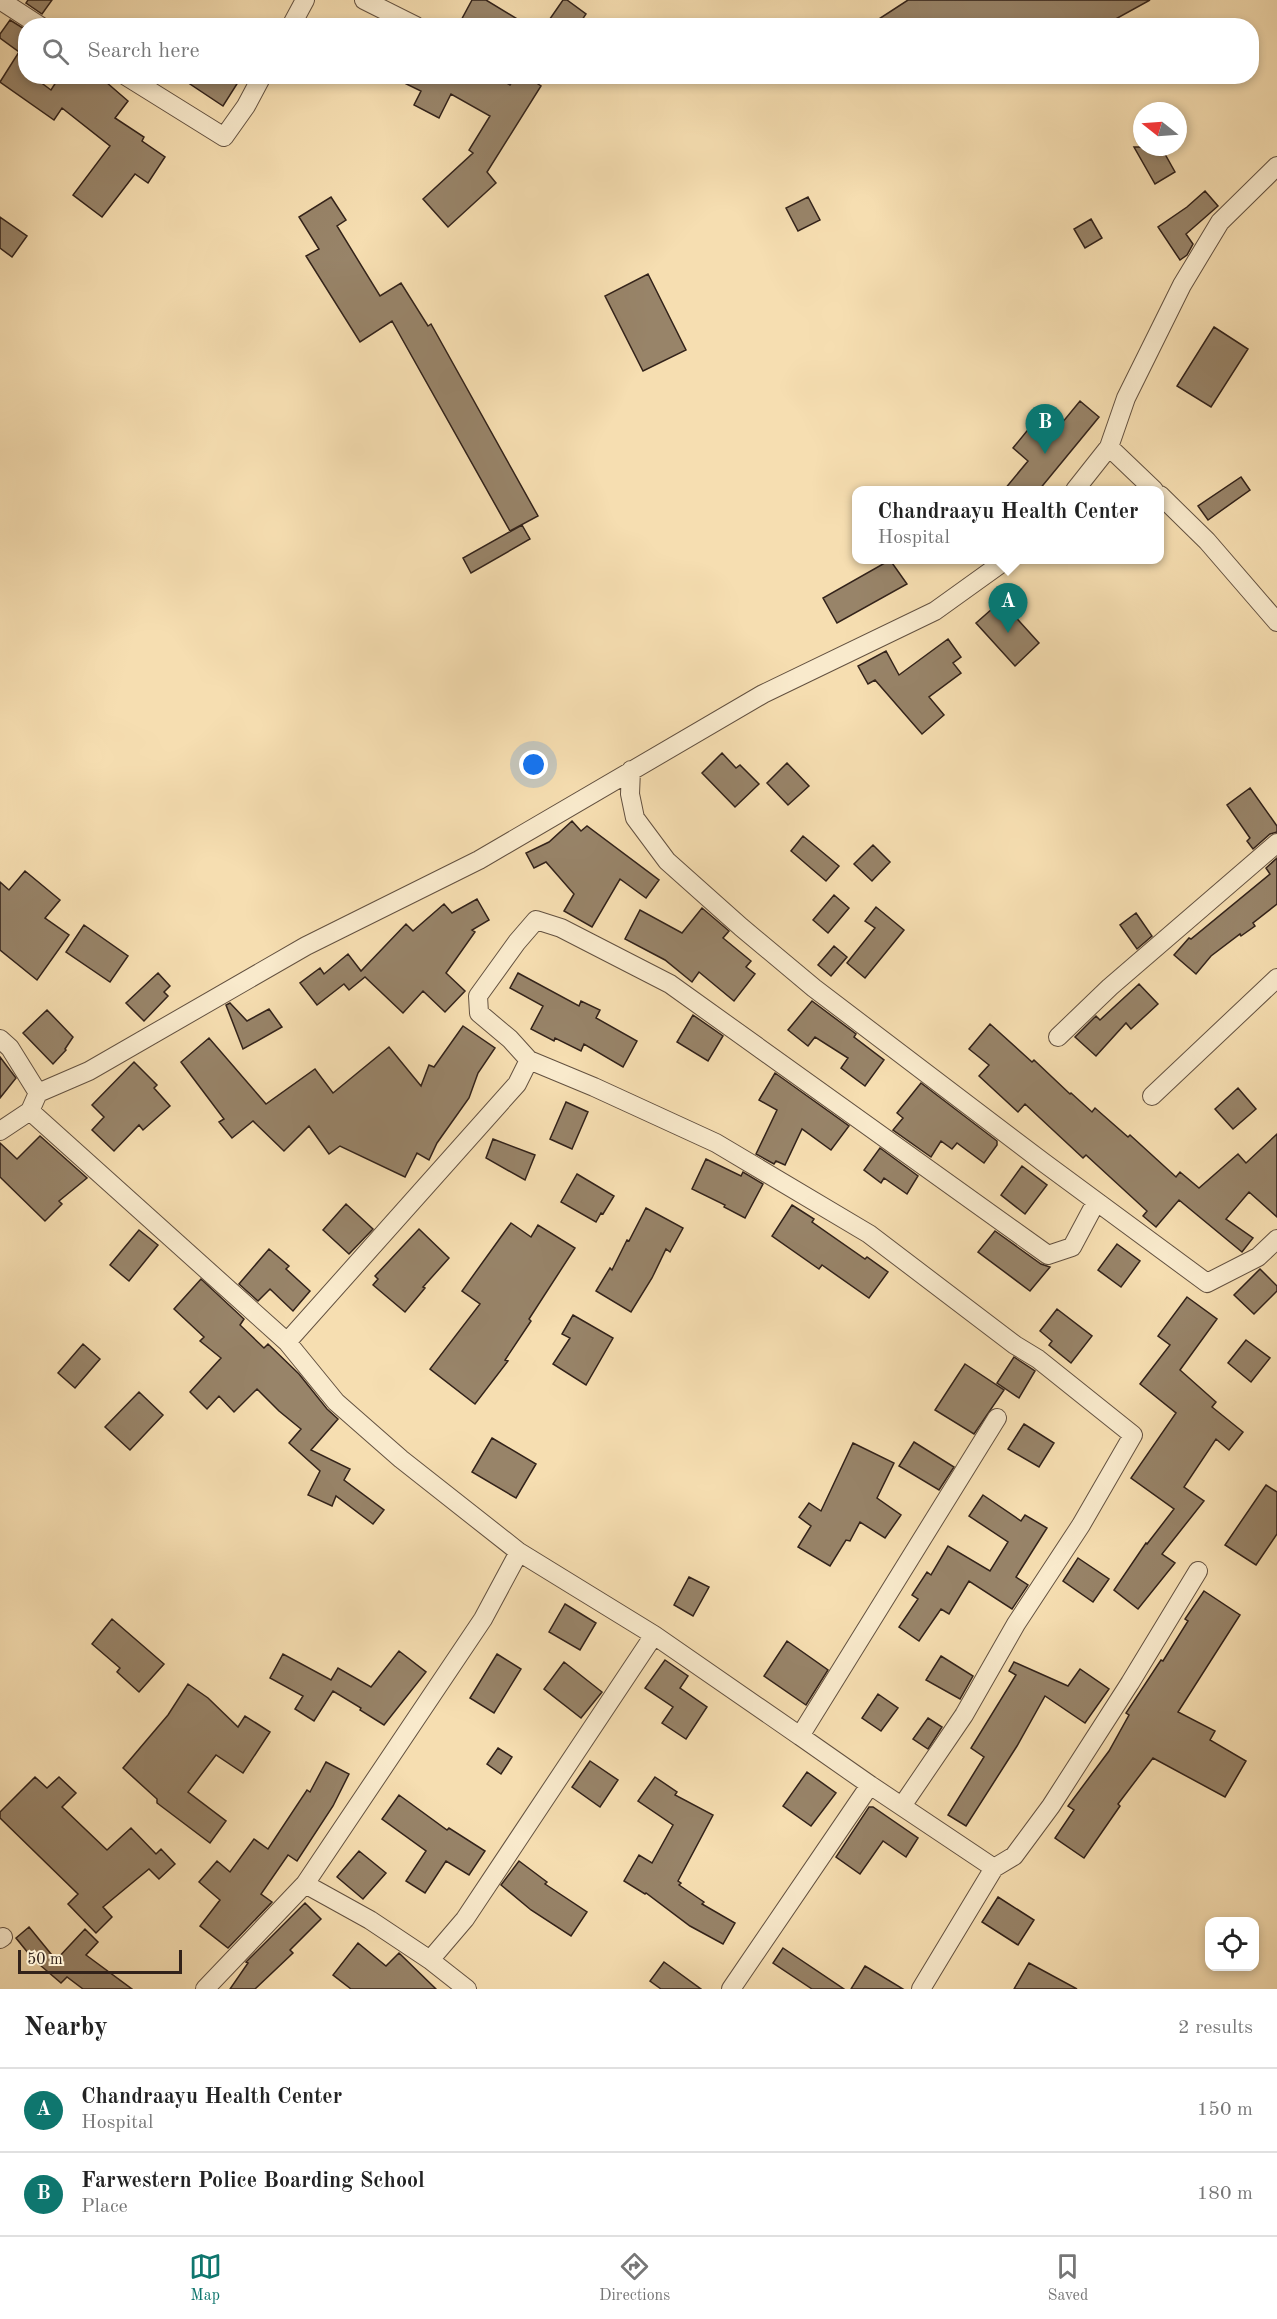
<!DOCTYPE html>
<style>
body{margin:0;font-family:"Old Standard TT",serif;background:#f6f6f6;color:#222}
.controls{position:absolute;right:18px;bottom:18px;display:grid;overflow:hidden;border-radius:12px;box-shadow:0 3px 9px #0003}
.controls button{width:54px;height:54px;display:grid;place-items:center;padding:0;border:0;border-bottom:2px solid #e0e0e0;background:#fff;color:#222;font:30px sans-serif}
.compass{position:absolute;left:1133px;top:102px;width:54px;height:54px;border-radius:50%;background:#fff;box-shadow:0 3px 9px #0003;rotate:287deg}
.scale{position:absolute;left:18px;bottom:15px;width:164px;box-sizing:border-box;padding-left:6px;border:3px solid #32221a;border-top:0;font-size:16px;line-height:21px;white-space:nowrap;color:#32221a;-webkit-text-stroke:4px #f9eacc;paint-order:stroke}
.you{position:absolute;left:534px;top:765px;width:21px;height:21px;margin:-15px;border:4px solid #fff;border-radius:50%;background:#1a73e8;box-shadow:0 0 0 9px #1a73e833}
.badge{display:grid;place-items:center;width:39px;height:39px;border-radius:50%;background:#0f766e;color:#fff;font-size:20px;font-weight:700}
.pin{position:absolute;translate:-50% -50px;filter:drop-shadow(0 2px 3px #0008)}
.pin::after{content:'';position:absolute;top:32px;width:21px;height:18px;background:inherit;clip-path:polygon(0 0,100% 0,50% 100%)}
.popup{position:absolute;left:852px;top:486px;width:312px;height:78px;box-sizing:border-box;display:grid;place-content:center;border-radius:12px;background:#fff;filter:drop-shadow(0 2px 4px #0005);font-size:20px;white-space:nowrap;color:#767676}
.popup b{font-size:22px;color:#222}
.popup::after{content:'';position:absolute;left:50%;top:100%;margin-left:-12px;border:12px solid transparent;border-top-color:#fff}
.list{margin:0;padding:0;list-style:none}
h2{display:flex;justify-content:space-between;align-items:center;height:78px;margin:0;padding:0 24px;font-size:26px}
h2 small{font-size:20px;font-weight:400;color:#767676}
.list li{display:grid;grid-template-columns:39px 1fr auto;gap:18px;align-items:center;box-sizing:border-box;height:84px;padding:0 24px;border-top:2px solid #e0e0e0}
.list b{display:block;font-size:22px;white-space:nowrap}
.list p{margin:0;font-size:20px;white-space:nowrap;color:#767676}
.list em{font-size:20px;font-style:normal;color:#767676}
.icon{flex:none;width:33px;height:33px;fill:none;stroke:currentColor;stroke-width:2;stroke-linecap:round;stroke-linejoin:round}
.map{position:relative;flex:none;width:1277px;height:1989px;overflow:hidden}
.search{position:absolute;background:#fff;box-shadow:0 3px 9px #0003;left:18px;right:18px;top:18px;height:66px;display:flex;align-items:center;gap:15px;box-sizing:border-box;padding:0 21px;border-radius:24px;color:#767676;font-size:22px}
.sheet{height:246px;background:#fff}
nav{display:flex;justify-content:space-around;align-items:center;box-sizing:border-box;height:84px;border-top:2px solid #e0e0e0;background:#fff;font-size:16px;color:#767676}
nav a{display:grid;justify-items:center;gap:3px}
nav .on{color:#0f766e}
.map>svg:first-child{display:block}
</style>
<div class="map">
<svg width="1277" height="1989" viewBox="0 0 1277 1989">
<rect width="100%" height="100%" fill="#f6deb1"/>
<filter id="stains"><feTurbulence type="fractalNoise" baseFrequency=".00333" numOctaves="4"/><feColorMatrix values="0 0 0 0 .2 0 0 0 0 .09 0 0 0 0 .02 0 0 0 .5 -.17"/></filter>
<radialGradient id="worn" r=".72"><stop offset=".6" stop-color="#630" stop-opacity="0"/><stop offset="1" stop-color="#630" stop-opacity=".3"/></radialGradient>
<!-- building -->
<path fill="#988469" stroke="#32221a" stroke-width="1.5" d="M28,0h24l-10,14 -16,-11z
M472,0h14l43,26h-71z
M563,0h4l19,14 -8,12h-33z
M908,0h242l-47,26h-125l-7,-2 -3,2h-100z
M10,20l16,10v46h6l19,14 9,-14h39l29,25 -13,17 29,19 -2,4 23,16 -17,26 -13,-9 -33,43 -29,-22 37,-49 -48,-38 -8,12 -54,-38 19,-30 -19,-14v-4z
M178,76h64l-19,30z
M390,76h104l16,9 6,-9h10l15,10 -54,86 9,11 -48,44 -25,-28 50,-46 -4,-3 21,-34 -39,-22 -12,24 -25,-13 7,-14z
M1134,147h27l14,25 -20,12z
M1205,191l13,15 -32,28 7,10 -6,11 -7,5 -22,-33 29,-20z
M331,197l15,23 -9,6 43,70 21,-13 27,43 3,-2 107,192 -28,15 -118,-210 -32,21 -54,-86 13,-7 -20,-32z
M808,197l12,23 -22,11 -12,-23z
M0,217l27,19 -15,21 -12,-9z
M1091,219l11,19 -17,10 -11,-19z
M648,274l38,76 -43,21 -38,-75z
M1214,327l34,22 -37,58 -34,-21z
M1080,401l19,16 -60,73h-35l24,-29 -15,-13 18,-22 17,14z
M1241,477l9,13 -42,30 -10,-14z
M522,525l8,14 -59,34 -8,-15z
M890,560l17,24 -70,39 -14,-25z
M1001,601l38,42 -24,23 -39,-43z
M948,639l13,18 -8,6 8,10 -32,24 15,18 -22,19 -47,-54 -7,4 -10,-18 28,-15 13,24z
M722,753l14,15 4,-3 19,19 -24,23 -33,-34z
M787,763l22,23 -21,19 -21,-22z
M1250,788l27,38v6l-7,2 -17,15 -6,-8 3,-3 -23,-33z
M572,821l9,10 6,-5 72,54 -13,18 -26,-19 -28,48 -28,-16 10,-17 -28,-32 -12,6 -8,-15 23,-11z
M803,836l36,30 -13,15 -35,-30z
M873,845l17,17 -18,19 -18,-17z
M1277,858v46l-24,19 2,3 -14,10 -1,-2 -29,22 -15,18 -22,-19 15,-17 2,1 79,-65 -4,-6z
M25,871l35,29 -15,18 24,17 -32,45 -37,-30v-68l9,8z
M834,895l15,13 -21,25 -15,-13z
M477,899l12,21 -17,10 3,2 -29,41 19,18 -20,21 -22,-21 -20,22 -38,-36 -16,13 -5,-6 -27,21 -17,-22 20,-15 4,6 24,-20 13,17 45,-47 7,7 31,-27 8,9z
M876,907l28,23 -39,48 -18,-15 28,-35 -10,-7z
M702,908l27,23 -6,7 28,23 -5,6 9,7 -21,27 -35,-29 -7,10 -27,-22 -40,-21 15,-29 42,23z
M1136,913l16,23 -15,13 -17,-24z
M84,925l44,31 -18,26 -44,-30z
M834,946l13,11 -16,19 -13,-11z
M158,973l12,13 -6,6 4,4 -24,25 -18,-18z
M518,973l61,33 2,-5 19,9 -4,8 41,23 -14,26 -39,-23 -3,7 -26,-13 -1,3 -23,-12 12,-23 -33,-18z
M1139,984l19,20 -27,25 -5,-6 -30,33 -21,-19 21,-21 4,4z
M812,1001l44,33 -2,3 30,23 -19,26 -24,-18 7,-10 -33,-21 -7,9 -20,-16z
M230,1003l17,18 22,-12 13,18 -39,22 -17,-44z
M47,1010l26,27 -8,12 1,1 -13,14 -30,-31z
M693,1015l30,21 -15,25 -31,-19z
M990,1024l42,38 2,-2 36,34 1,-1 21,19 3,-4 33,29 2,-2 46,42 4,-5 19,16 39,-34 8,9 31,-29v83l-28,-25 -23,27 27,19 -11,14 -63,-52 -23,27 -13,-11 4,-5 -61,-56 -3,3 -58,-54 -7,8 -39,-36 10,-11 -20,-16z
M463,1026l32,22 -17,25 -9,25 -32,45 -8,17 -12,-7 -12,24 -65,-31 -11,8 -20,-28 -25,25 -31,-30 -21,17 -13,-16 5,-3 -43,-57 28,-24 57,66 49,-35 18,24 56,-46 32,39 8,-21 5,2z
M0,1057l16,21 -16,20z
M134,1062l23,23 -3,3 16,18 -27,24 -4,-5 -25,26 -22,-21 12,-13 -12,-12z
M775,1073l74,53 -18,24 -29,-21 -17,36 -9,-4 -2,3 -18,-10 21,-44 -18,-10z
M921,1083l76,58v4l-13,18 -27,-20 -5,6 -11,-8 -10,16 -38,-27 10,-12 -6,-5z
M1238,1088l18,21 -23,20 -18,-20z
M566,1102l22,10 -16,37 -22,-10z
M40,1136l47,42 -28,23 3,3 -17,17 -45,-44v-34l17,16z
M493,1139l42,16 -10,25 -39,-22z
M880,1148l38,28 -11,18 -23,-16 -3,5 -17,-13z
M706,1159l35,17 2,-4 20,12 -18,34 -21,-11 1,-2 -33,-16z
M1022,1166l25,19 -22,29 -24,-19z
M577,1174l37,22 -11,18 -2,-1 -5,9 -35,-20z
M346,1204l27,25 -24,25 -26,-24z
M792,1205l22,14 -2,3 53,37 2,-2 21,15 -19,26 -47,-33 -3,4 -47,-33z
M646,1208l37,20 -13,24 -4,-3 -14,29 -21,34 -35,-21 14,-23 2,2 15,-30 2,1z
M511,1223l20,14 7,-12 37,23 -46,71 2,2 -26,39 3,1 -33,43 -45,-35 50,-65 -18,-13z
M419,1229l30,29 -26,29 2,1 -20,24 -32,-27 5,-6 -3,-3z
M139,1230l19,15 -29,36 -19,-16z
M995,1231l46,33 9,3 -20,24 -52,-39z
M1117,1244l23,17 -19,26 -23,-17z
M269,1249l20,17 -3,3 24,22 -17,20 -23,-22 -12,12 -19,-17z
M1260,1269l17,17v5l-23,23 -20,-19z
M201,1279l43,40 -4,6 24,23 4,-4 31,30 28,35 11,10 -27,31 39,19 -6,11 40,30 -11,14 -37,-28 -4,10 -24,-11 12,-24 -31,-28 12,-14 -22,-18 -22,-22 -23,23 -15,-16 -12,13 -17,-17 31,-34 -21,-17 4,-4 -30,-28z
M1187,1297l30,22 -37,51 36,32 -4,5 31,25 -14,18 -13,-11 -32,48 20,14 -42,53 13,9 -37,46 -24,-19 32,-47 1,1 27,-35 -43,-31 45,-65 -36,-29 30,-39 -12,-9z
M1057,1309l35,27 -21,27 -22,-18 3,-4 -12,-10z
M573,1315l40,23 -27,47 -33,-21 17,-26 -8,-4z
M1246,1340l24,18 -19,24 -23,-19z
M83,1344l17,15 -25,29 -17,-15z
M1014,1357l21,14 -16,27 -22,-15z
M965,1364l39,26 -30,44 -39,-24z
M139,1392l24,23 -33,35 -25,-23z
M1024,1424l30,19 -15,24 -31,-18z
M492,1438l44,26 -20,34 -44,-26z
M914,1442l40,25 -15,23 -40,-24z
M853,1443l41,20 -17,35 24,17 -16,23 -25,-16 -10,19 -4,-1 -16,26 -32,-19 13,-21 -12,-9 10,-14 12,8z
M1266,1485l11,7v42l-21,31 -31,-20z
M983,1495l38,26 4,-6 22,13 -31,49 12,8 -16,24 -43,-28 -20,33 -8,-5 -22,32 -20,-14 19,-28 -6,-4 15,-23 4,3 17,-29 42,25 18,-29 -39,-26z
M1078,1558l31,21 -16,23 -30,-21z
M689,1577l20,10 -16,29 -19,-11z
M1204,1591l36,24 -62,97 37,19 -5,9 36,21 -21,36 -72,-39 -35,46 2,2 -36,52 -29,-20 19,-28 -6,-4 41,-55 20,-36 -3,-2 35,-53 2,1 25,-40 -3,-2z
M565,1604l31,19 -16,27 -31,-18z
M112,1619l52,45 -25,28 -22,-20 3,-4 -28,-24z
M787,1641l41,29 -22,35 -42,-29z
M399,1651l27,21 -42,53 -24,-15 1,-2 -28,-17 -19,30 -19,-12 8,-13 -33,-18 13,-24 48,26 7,-12 33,19z
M497,1654l24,15 -27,44 -24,-15z
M941,1656l32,20 -13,23 -34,-19z
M665,1660l23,16 -8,12 27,19 -21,32 -24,-16 11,-16 -28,-19z
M564,1662l38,30 -21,26 -37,-29z
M1014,1662l54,24 12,-17 29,20 -24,34 -40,-27 -28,50 -51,80 -18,-11 36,-58 -13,-9 45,-73 -7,-4z
M188,1684l20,14 30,29 7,-11 25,16 -27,41 -27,-18 -28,37 38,29 -16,22 -53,-40v-4l-34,-31 45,-53z
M878,1694l20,14 -17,23 -19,-13z
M928,1718l14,9 -14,22 -15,-10z
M498,1748l14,9 -11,17 -14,-10z
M590,1761l28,19 -18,27 -28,-20z
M326,1762l23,12 -16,32 -36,55 -9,-6 -27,39 11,8 -44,46 -28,-22 20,-26 -21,-18 18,-21 13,11 24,-33 14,10 39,-59 3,2z
M807,1772l29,21 -25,33 -28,-20z
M35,1777l12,11 12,-11 17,16 -14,14 45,43 24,-22 25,26 5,-5 14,15 -16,15 -10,-10 -46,38 9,10 -16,16 -28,-29 10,-10 -78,-76v-6z
M655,1777l22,15 -2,3 38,20 -35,66 3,2 -2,2 25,17 -2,2 33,19 -12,21 -33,-18 -44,-33 -1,1 -21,-13 15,-26 13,8 21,-38 -35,-24z
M399,1795l48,35 2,-2 36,23 -16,24 -23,-14 -21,32 -19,-12 20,-30 -44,-32z
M869,1807h4l45,31 -12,19 -23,-16 -23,33 -24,-17z
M359,1851l27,22 -23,26 -26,-22z
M519,1861l28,21 -2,2 42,28 -16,24 -40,-26 -30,-25z
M998,1897l36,23 -16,25 -36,-23z
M305,1903l16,16 -31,31 3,3 -38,36h-25l18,-26 -2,-1z
M29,1927l27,33 29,-31 13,13 -12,13 46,34h-49l-16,-12 -6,6 -28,-24 -17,-21z
M358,1943l28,23 13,-13 37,36h-85l-18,-14z
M783,1948l61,41h-32l-39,-26z
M664,1962l37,27h-40l-11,-8z
M1029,1963l48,26h-63z
M865,1966l38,23h-52z"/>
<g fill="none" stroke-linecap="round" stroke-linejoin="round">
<!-- minor casing -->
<g stroke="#635140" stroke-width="20">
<path id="minor" d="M0,0l40,26
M364,0l52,26
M291,26l14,-26
M126,76l98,61 22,-31 16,-30
M1109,447l45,43
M1075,490l34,-43 17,-49 56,-113 38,-63 57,-56
M1160,495l47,46 70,81
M631,770l-1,24 5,24 32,43 74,66 73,61 229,174 164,121 51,-26 19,-18
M1058,1037l52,-50 167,-144
M0,1039l10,9 28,45
M529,1060l65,27 122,56 153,91 146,111 23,14 95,76 -52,90 -65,99 -52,91 -62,91
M1152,1096l125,-118
M30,1111l257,231
M0,1131l30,-20 8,-18 51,-22 217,-125 173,-86 284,-166 172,-83 71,-51
M519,1552l-118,-93 -65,-57 -49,-60 230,-258 12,-24 -19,-21 -31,-26 -1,-17 39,-54 19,-22 25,8 109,56 378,271 24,-8 24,-45
M800,1736l70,49
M0,1939l3,-2
M430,1960l35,-41 189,-284
M205,1989l100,-105
M467,1989l-37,-29 -60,-40 -65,-36 178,-265 36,-67 135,83 146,101 197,-318
M731,1989l139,-204 124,83 20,-12 37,-50 79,-123 68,-112
M921,1989l73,-121"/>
</g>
<!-- minor -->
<use href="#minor" stroke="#f9eacc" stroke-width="18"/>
</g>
<rect width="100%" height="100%" filter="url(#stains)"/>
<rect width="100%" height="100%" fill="url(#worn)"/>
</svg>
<div class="controls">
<button><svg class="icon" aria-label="locate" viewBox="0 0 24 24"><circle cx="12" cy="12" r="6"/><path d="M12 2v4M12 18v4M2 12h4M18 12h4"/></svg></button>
</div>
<svg class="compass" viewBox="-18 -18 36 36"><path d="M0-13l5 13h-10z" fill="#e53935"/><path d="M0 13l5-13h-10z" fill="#767676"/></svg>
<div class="scale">50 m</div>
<div class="you"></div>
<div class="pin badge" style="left:1008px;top:633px">A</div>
<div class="popup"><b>Chandraayu Health Center</b>Hospital</div>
<div class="pin badge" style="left:1045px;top:454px">B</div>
<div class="search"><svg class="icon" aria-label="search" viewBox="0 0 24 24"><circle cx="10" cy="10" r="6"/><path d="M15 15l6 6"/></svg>Search here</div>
</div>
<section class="sheet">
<h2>Nearby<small>2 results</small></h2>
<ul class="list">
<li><span class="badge">A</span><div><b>Chandraayu Health Center</b><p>Hospital</p></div><em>150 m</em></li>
<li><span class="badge">B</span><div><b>Farwestern Police Boarding School</b><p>Place</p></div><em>180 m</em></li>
</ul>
</section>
<nav>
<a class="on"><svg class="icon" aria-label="map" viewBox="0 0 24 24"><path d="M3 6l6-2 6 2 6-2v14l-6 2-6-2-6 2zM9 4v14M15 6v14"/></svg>Map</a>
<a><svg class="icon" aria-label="directions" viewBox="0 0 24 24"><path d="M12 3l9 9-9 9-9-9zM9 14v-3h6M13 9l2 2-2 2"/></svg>Directions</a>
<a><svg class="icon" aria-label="saved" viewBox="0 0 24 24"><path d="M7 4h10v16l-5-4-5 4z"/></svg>Saved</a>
</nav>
